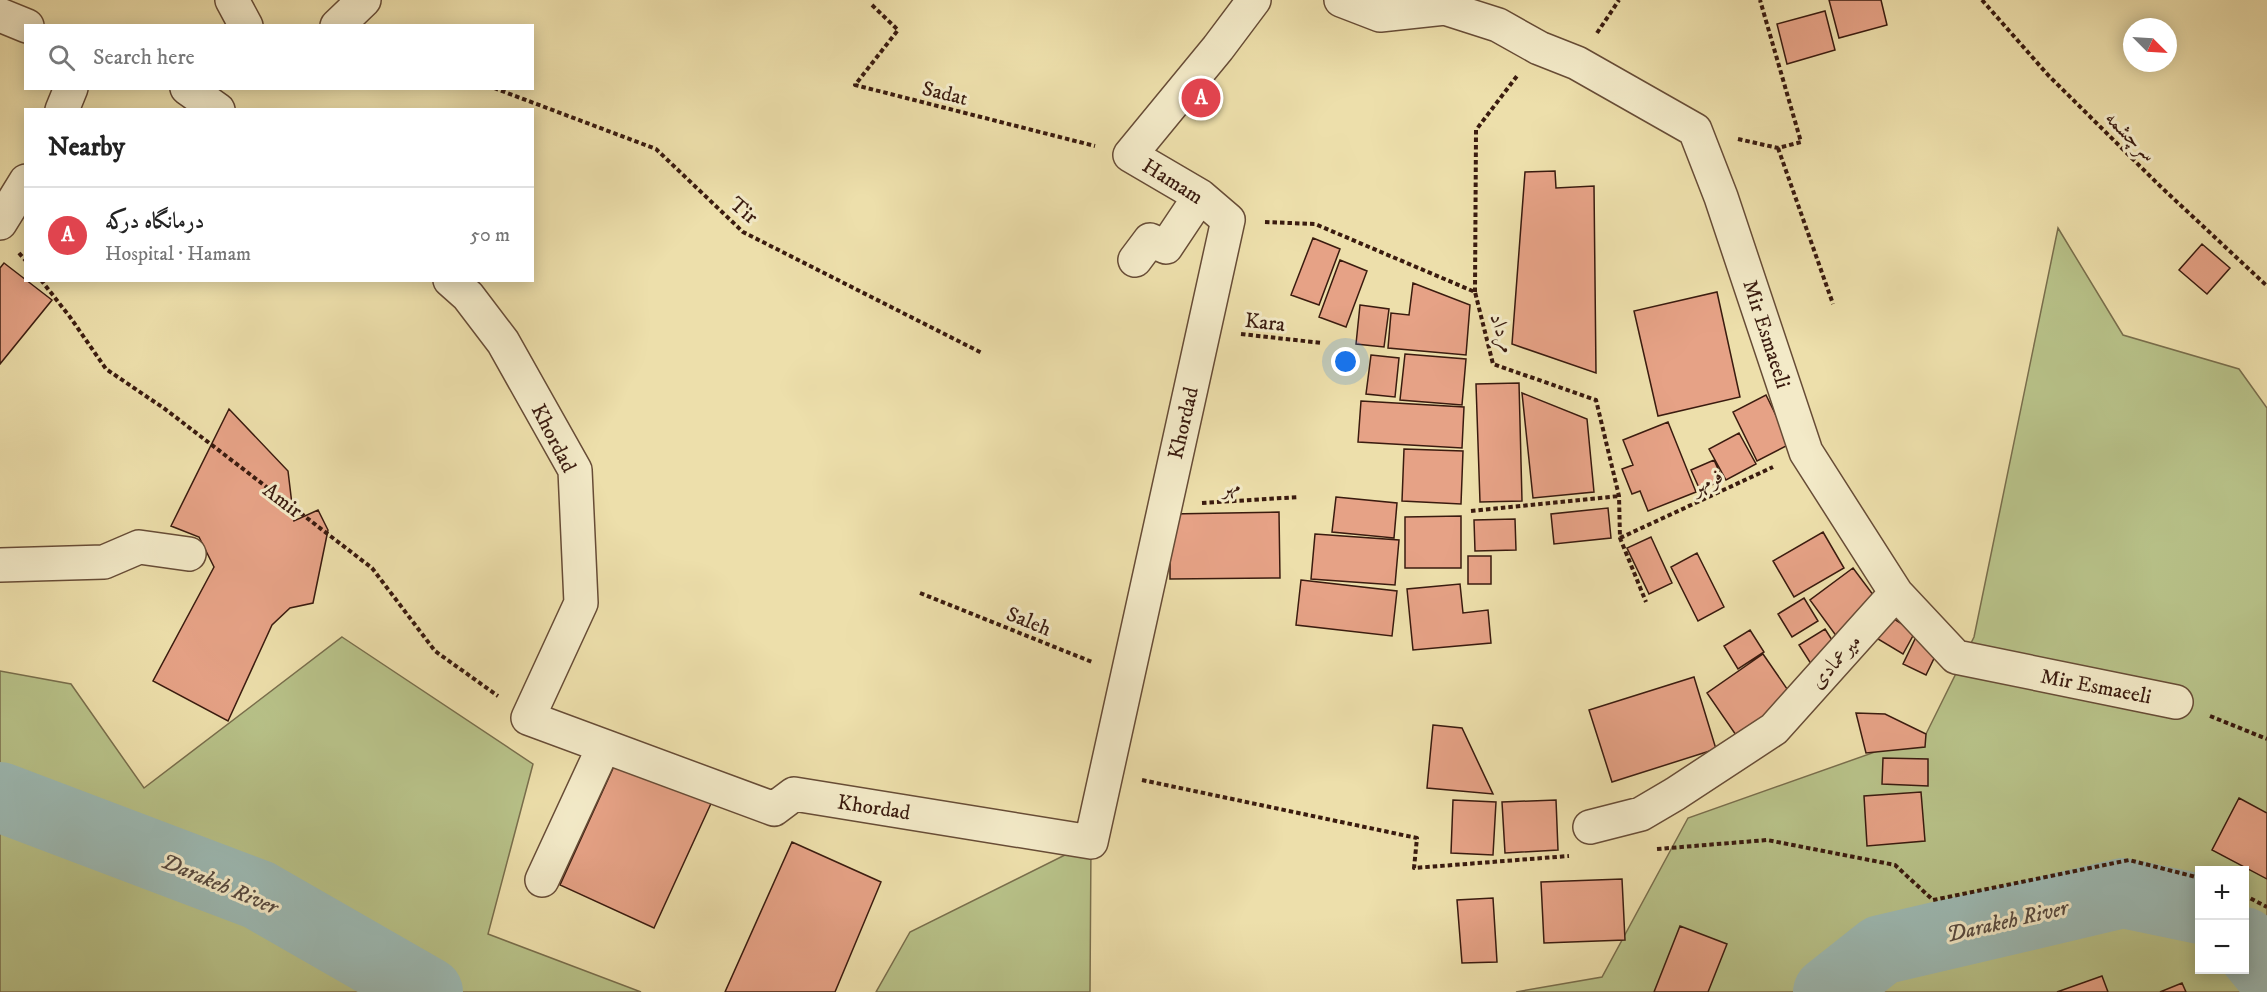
<!DOCTYPE html>
<meta charset="utf-8">
<style>
body{margin:0;font-family:"IM FELL DW Pica",Amiri,serif;background:#f2f2f2;color:#222}
.controls{position:absolute;right:18px;bottom:18px;display:grid;overflow:hidden;border-radius:0px;box-shadow:0 3px 15px #0003}
.controls button{width:54px;height:54px;display:grid;place-items:center;padding:0;border:0;border-bottom:2px solid #e0e0e0;background:#fff;color:#222;font:30px sans-serif}
.compass{position:absolute;left:2123px;top:18px;width:54px;height:54px;border-radius:50%;background:#fff;box-shadow:0 3px 15px #0003;rotate:114deg}
.you{position:absolute;left:1346px;top:362px;width:21px;height:21px;margin:-15px;border:4px solid #fff;border-radius:50%;background:#1a73e8;box-shadow:0 0 0 9px #1a73e833}
.badge{display:grid;place-items:center;width:39px;height:39px;border-radius:50%;background:#1a73e8;color:#fff;font-size:20px;font-weight:700}
.pin{position:absolute;translate:-50% -50%;border:3px solid #fff;box-shadow:0 2px 6px #0006}
.list{margin:0;padding:0;list-style:none}
h2{display:flex;justify-content:space-between;align-items:center;height:78px;margin:0;padding:0 24px;font-size:26px}
h2 small{font-size:20px;font-weight:400;color:#767676}
.list li{display:grid;grid-template-columns:39px 1fr auto;gap:18px;align-items:center;box-sizing:border-box;height:96px;padding:0 24px;border-top:2px solid #e0e0e0}
.list b{display:block;font-size:22px;white-space:nowrap}
.list p{margin:0;font-size:20px;white-space:nowrap;color:#767676}
.list em{font-size:20px;font-style:normal;color:#767676}
.icon{flex:none;width:33px;height:33px;fill:none;stroke:currentColor;stroke-width:2;stroke-linecap:round;stroke-linejoin:round}
.map{position:relative;flex:none;width:2267px;height:992px;overflow:hidden}
.search{position:absolute;background:#fff;box-shadow:0 3px 15px #0003;left:24px;top:24px;width:510px;height:66px;display:flex;align-items:center;gap:15px;box-sizing:border-box;padding:0 21px;border-radius:0px;color:#767676;font-size:22px}
.panel{position:absolute;background:#fff;box-shadow:0 3px 15px #0003;left:24px;top:108px;width:510px;height:174px;border-radius:0px}
.map>svg:first-child{display:block}
</style>
<div class="map">
<svg width="2267" height="992" viewBox="0 0 2267 992">
<rect width="100%" height="100%" fill="#eddfab"/>
<filter id="stains"><feTurbulence type="fractalNoise" baseFrequency=".00333" numOctaves="4"/><feColorMatrix values="0 0 0 0 .2 0 0 0 0 .09 0 0 0 0 .02 0 0 0 .5 -.17"/></filter>
<radialGradient id="worn" r=".72"><stop offset=".6" stop-color="#630" stop-opacity="0"/><stop offset="1" stop-color="#630" stop-opacity=".3"/></radialGradient>
<!-- green -->
<path fill="#b8c289" stroke="#796e4c" stroke-width="1.5" fill-rule="evenodd" d="M2058,228l65,107 116,34 28,39v584h-751l86,-15 86,-159 238,-84 48,-97zM2200,870h44v100h-44z
M342,637l191,127 -45,170 153,58h-641v-321l71,13 73,104z
M1091,842l-1,150h-214l34,-60z"/>
<g fill="none" stroke-linecap="round" stroke-linejoin="round">
<!-- river -->
<path stroke="#9dbab4" stroke-width="70" d="M0,797l259,98 169,97
M2244,942l23,28
M1828,992l53,-42 242,-57 77,16"/>
</g>
<!-- building -->
<path fill="#e6a286" stroke="#3a1b0f" stroke-width="1.5" d="M1829,0h52l6,25 -48,13z
M1825,11l10,39 -48,14 -10,-40z
M1555,171l1,17 38,-2 2,187 -84,-29 13,-172z
M1313,238l27,11 -21,56 -28,-10z
M2202,244l28,24 -23,26 -28,-24z
M1340,260l27,11 -21,56 -27,-10z
M4,263l48,37 -52,64v-96z
M1413,283l57,22 -4,50 -78,-7 3,-35 18,2z
M1717,292l23,105 -82,19 -24,-105z
M1360,305l29,4 -5,38 -28,-3z
M1405,354l61,5 -4,46 -62,-5z
M1371,355l28,3 -4,39 -29,-3z
M1519,383l3,118 -42,1 -4,-118z
M1522,393l65,26 7,73 -61,6z
M1766,395l24,49 -33,17 -24,-49z
M1361,401l103,6 -2,41 -104,-6z
M229,409l59,62 6,50 24,-11 10,20 -15,73 -23,5 -18,17 -44,96 -75,-40 61,-114 -15,-30 -28,-11z
M1668,422l28,70 -48,19 -8,-20 -8,3 -10,-25 11,-4 -10,-25z
M1739,433l17,31 -30,16 -17,-31z
M1404,449l59,2 -2,53 -59,-3z
M1714,460l9,20 -23,10 -9,-20z
M1336,497l61,6 -3,35 -62,-6z
M1608,508l3,30 -57,6 -3,-30z
M1279,512l1,66 -110,1v-65z
M1461,516v52h-56v-51z
M1515,519l1,31 -41,1 -1,-31z
M1823,532l21,36 -50,29 -21,-36z
M1315,534l84,6 -4,45 -84,-6z
M1651,537l21,46 -23,11 -22,-46z
M1697,553l27,54 -26,14 -27,-54z
M1468,556h23v28h-23z
M1853,568l27,36 -43,33 -27,-37z
M1301,580l96,11 -5,45 -96,-11z
M1460,584l3,29 25,-3 3,33 -78,7 -6,-61z
M1804,598l14,23 -26,16 -14,-23z
M1886,614l29,18 -12,22 -30,-18z
M1825,629l14,22 -26,16 -14,-22z
M1750,630l14,22 -26,17 -14,-23z
M1916,637l23,11 -13,27 -23,-11z
M1763,654l31,45 -56,39 -31,-45z
M1694,677l22,72 -104,33 -23,-72z
M1856,713l29,1 41,20 -1,13 -59,6z
M1433,725l29,3 31,66 -66,-6z
M619,755l95,42 -60,131 -94,-43z
M1883,758l45,1v27l-46,-2z
M1921,792l4,49 -58,5 -3,-50z
M2239,798l28,15v66l-55,-29z
M1453,800l43,2 -3,53 -42,-2z
M1556,800l2,50 -53,3 -3,-51z
M792,842l89,40 -46,110h-110z
M1622,879l3,61 -81,3 -3,-61z
M1493,898l4,64 -35,1 -5,-63z
M1680,926l47,18 -19,48h-54z
M2102,976l6,16h-51z
M2182,983l4,9h-26z"/>
<g fill="none" stroke-linecap="round" stroke-linejoin="round">
<!-- minor casing -->
<g stroke="#674c36" stroke-width="36">
<path id="minor" d="M232,0l14,26
M1341,0l39,15 65,-7 53,17 41,23 38,15 118,67 26,67 85,255 90,141 60,64 220,45
M0,15l27,11
M337,26l27,-26
M187,88l31,22
M62,110l9,-22
M0,223l26,-42
M1135,260l15,-20 16,7 34,-51
M450,280l18,16 35,46 72,128 6,133 -53,115 246,91 20,-15 297,48 137,-622 -28,-24 -70,-41 88,-107 36,-48
M0,565l104,-3 35,-15 50,7
M1590,827l51,-13 34,-20 99,-65 122,-136
M542,880l62,-134"/>
</g>
<!-- path -->
<path stroke="#3a1b0f" stroke-width="4" stroke-dasharray="4.5 3" stroke-linecap="butt" d="M1982,0l66,75 112,111 107,100
M872,5l26,25 -43,55 240,61
M1597,33l22,-33
M494,88l162,61 87,83 239,121
M1738,139l40,9 23,-6 -41,-142
M1778,148l55,156
M1265,222l50,2 160,68 18,72 103,36 23,96 1,42 26,64
M19,253l7,8
M41,280l29,37 36,52 59,40 207,159 63,83 63,45
M1475,292l1,-162 41,-54
M1241,334l81,9
M1202,503l97,-6
M1471,511l148,-15
M1620,538l153,-71
M920,593l172,69
M2210,716l57,23
M1142,780l275,58 -3,30 155,-12
M1657,849l110,-9 128,25 38,35 196,-40 71,18
M2244,895l23,12"/>
<!-- minor -->
<use href="#minor" stroke="#f3eac8" stroke-width="33"/>
</g>
<g text-anchor="middle" stroke-width="6" stroke-linejoin="round" paint-order="stroke">
<!-- street labels -->
<g font-size="21" fill="#3a1b0f" stroke="#f3eac8">
<text transform="translate(945 93) rotate(14)" y="7">Sadat</text>
<text transform="translate(2131 136) rotate(45)" y="7">سرچشمه</text>
<text transform="translate(1173 181) rotate(32)" y="7">Hamam</text>
<text transform="translate(744 210) rotate(40)" y="7">Tir</text>
<text transform="translate(1265 322) rotate(6)" y="7">Kara</text>
<text transform="translate(1503 333) rotate(72)" y="7">مرداد</text>
<text transform="translate(1767 334) rotate(72)" y="7">Mir Esmaeeli</text>
<text transform="translate(1183 423) rotate(-77)" y="7">Khordad</text>
<text transform="translate(554 438) rotate(63)" y="7">Khordad</text>
<text transform="translate(1707 481) rotate(-25)" y="7">فرمهر</text>
<text transform="translate(1231 486) rotate(-4)" y="7">مهر</text>
<text transform="translate(283 500) rotate(37)" y="7">Amir</text>
<text transform="translate(1029 621) rotate(22)" y="7">Saleh</text>
<text transform="translate(1835 661) rotate(-48)" y="7">میرعمادی</text>
<text transform="translate(2096 686) rotate(11)" y="7">Mir Esmaeeli</text>
<text transform="translate(874 807) rotate(9)" y="7">Khordad</text>
</g>
<!-- water labels -->
<g font-size="22" font-style="italic" fill="#584b41" stroke="#f3eac8">
<text transform="translate(220 883) rotate(23)" y="8">Darakeh River</text>
<text transform="translate(2007 920) rotate(-13)" y="8">Darakeh River</text>
</g>
</g>
<rect width="100%" height="100%" filter="url(#stains)"/>
<rect width="100%" height="100%" fill="url(#worn)"/>
</svg>
<div class="controls">
<button>+</button>
<button>−</button>
</div>
<svg class="compass" viewBox="-18 -18 36 36"><path d="M0-13l5 13h-10z" fill="#e53935"/><path d="M0 13l5-13h-10z" fill="#767676"/></svg>
<div class="you"></div>
<div class="pin badge" style="left:1201px;top:98px;background:#e0444e">A</div>
<div class="search"><svg class="icon" aria-label="search" viewBox="0 0 24 24"><circle cx="10" cy="10" r="6"/><path d="M15 15l6 6"/></svg>Search here</div>
<section class="panel">
<h2>Nearby<small></small></h2>
<ul class="list">
<li><span class="badge" style="background:#e0444e">A</span><div><b>درمانگاه درکه</b><p>Hospital · Hamam</p></div><em>50 m</em></li>
</ul>
</section>
</div>
